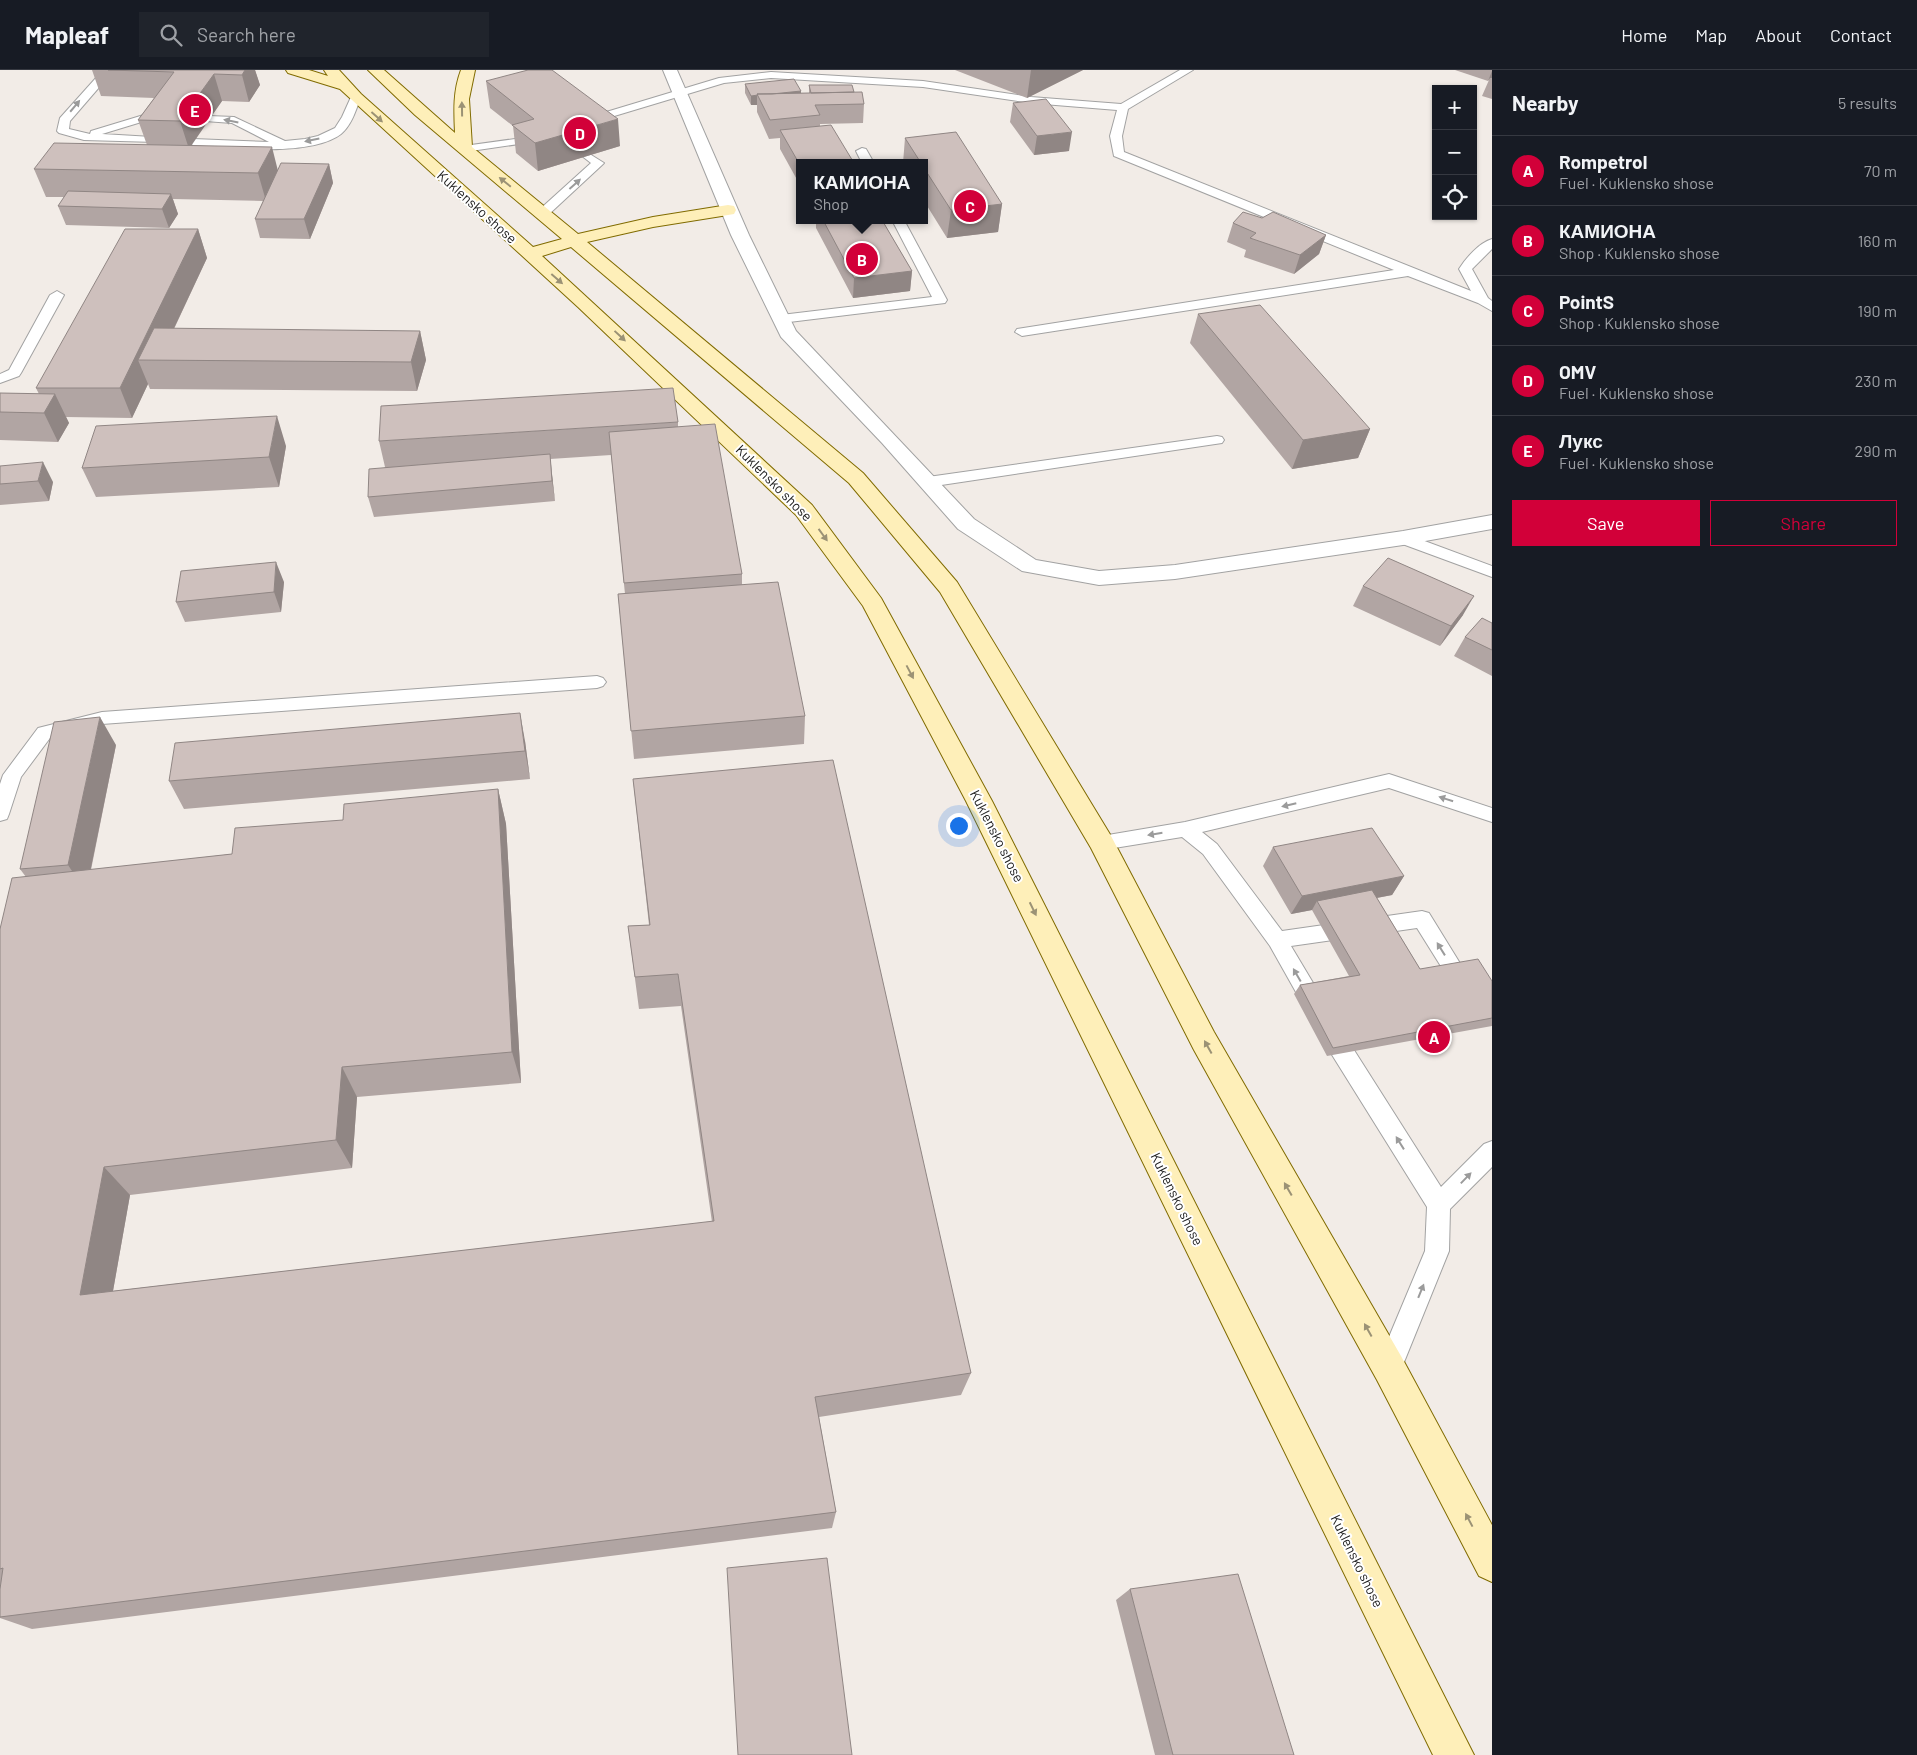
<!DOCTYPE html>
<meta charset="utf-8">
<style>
body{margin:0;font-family:Barlow,sans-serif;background:#20242c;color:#f1f3f6}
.controls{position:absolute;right:15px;top:15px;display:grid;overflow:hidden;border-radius:0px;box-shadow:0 1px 4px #0004}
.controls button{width:45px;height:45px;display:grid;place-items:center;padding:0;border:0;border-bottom:1px solid #363941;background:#171b24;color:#f1f3f6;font:25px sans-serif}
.you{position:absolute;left:958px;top:755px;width:18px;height:18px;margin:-12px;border:4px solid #fff;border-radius:50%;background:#1a73e8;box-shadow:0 0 0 8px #1a73e833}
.badge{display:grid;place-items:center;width:32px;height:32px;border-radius:50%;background:#d20039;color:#fff;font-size:16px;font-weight:700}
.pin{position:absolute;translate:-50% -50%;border:2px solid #fff;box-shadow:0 1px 5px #0006}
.popup{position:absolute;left:796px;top:89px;width:132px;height:65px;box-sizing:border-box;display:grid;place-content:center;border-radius:0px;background:#171b24;filter:drop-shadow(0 1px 4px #0005);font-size:16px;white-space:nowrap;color:#9ea1a6}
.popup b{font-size:19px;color:#f1f3f6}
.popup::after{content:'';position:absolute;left:50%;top:100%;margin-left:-10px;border:10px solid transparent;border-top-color:#171b24}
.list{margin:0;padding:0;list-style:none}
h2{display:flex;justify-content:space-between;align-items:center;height:65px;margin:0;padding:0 20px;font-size:21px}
h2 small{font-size:16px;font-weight:400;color:#9ea1a6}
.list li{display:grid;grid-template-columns:32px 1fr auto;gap:15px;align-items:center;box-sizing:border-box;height:70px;padding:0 20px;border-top:1px solid #363941}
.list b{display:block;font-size:19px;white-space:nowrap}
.list p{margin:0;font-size:16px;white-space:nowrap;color:#9ea1a6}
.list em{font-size:16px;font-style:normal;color:#9ea1a6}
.actions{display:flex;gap:10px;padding:15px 20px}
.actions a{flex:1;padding:11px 0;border:1px solid #d20039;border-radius:0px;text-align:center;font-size:18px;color:#d20039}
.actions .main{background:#d20039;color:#fff}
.icon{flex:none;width:28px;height:28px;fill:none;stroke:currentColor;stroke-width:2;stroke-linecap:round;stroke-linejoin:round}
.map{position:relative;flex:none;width:1492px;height:1685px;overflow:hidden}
header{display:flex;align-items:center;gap:30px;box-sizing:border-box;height:70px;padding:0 25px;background:#171b24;border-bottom:1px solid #363941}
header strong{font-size:24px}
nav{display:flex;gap:28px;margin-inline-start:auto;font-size:18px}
.search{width:350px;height:45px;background:#20242c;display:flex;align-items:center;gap:12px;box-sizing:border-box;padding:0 18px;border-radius:0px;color:#9ea1a6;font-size:19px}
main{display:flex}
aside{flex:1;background:#171b24}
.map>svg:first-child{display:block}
</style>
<header>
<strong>Mapleaf</strong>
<div class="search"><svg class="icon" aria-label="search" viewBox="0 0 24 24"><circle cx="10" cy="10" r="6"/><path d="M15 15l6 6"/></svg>Search here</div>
<nav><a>Home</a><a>Map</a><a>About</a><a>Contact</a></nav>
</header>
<main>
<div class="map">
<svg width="1492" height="1685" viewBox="0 0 1492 1685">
<rect width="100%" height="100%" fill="#f2ece7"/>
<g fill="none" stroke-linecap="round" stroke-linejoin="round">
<!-- lane casing -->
<g stroke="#a2a2a2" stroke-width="2">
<path id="lane" d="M103,0h11l-44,51 -1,8 21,5 1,-3 56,-17 20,1 2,2 -2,2 -19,1 -46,14 50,3 4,1 2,2 -2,2 -72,-2 -25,-7 -2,-2 3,-13z
M1180,0h13l-65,39 -6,27 2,16 347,139 -12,-22c7,-11 20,-26 33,-30v10l-20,20 16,29 4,3v10l-14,-8 -70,-27 -386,60 -7,-4 2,-3 377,-59 -280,-114 -4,-20 7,-26 -86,-7 -108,-16 -152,-9 -47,5 -133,40 -4,1 -6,-3 2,-2 136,-41 52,-6 152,9 108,16 90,7z
M356,24l5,3c-5,12 -9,28 -20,37 -30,23 -111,14 -148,11l-6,-3 6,-3 76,3 -37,-19 -27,-2 -2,-2 6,-3 25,1 51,24 20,-2 13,-3 17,-8 7,-11 9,-20z
M529,67l4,1 2,2 -2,2 -69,10 -6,-3 6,-3z
M862,78l4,1 8,14h-12l-6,-12z
M588,83l16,10 -2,2 -55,51h-8l-2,-3 2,-3 52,-47 -9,-7z
M892,150h12l43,80 -2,3 -164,20 -5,-1 -2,-3 2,-3 5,-1 151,-18z
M57,221l7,4 -43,78 -2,3 -19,7v-9l9,-4 41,-75z
M1217,366l5,1 2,3 -2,3 -294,44 -5,-2 -3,-3 3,-3 5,-2z
M1403,463l89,33v11l-95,-35 -2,-4 2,-4z
M597,606l6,2 3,4 -3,4 -6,2 -495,36 -52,14 -29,39 -12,37 -2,5 -7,2v-37l3,-9 35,-47 64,-16z
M1389,704l103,34v14l-103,-34 -187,44 15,12 65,87 140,-20 7,2 45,73 -3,6 -7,3 -7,-3 -40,-64 -126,18 49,82 101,159 43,-43 8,-3v26l-42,42 -1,42 -51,126 -9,4 -9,-4 -4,-9 49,-117 2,-44 -103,-165 -54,-96 -67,-92 -21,-17 -80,13 -7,-2 -3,-5 3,-5 7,-2 83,-14z"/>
</g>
<!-- street casing -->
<g stroke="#a2a2a2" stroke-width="2">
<path id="street" d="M663,0h14l72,165 47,96 178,188 62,41 63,11 76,-6 228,-34 89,-16v14l-89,16 -228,34 -76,6 -77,-14 -64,-42 -76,-86 -101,-106 -50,-102z"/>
</g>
<!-- secondary casing -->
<g stroke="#806b00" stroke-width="2">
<path id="secondary" d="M286,0h23l19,6 -4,-6h15l22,24 172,153 29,-8 -147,-124 -47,-45h16l71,63c-1,-22 -2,-42 6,-63h14l-6,29 3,48 106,87 75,-17 75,-12 6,1 2,4 -2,4 -6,1 -75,12 -66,15 276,231 94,109 154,254 103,196 187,324 91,169v57l-13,-6 -102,-196 -183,-330 -103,-202 -151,-256 -91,-109 -278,-236 -29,9 270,249 69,93 111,203 482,954h-41l-467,-954 -103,-195 -67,-91 -218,-208 -238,-218 -52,-16z"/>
</g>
<!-- lane -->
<use href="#lane" fill="#fff" fill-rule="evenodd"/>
<!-- street -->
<use href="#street" fill="#fff" fill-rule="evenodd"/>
<!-- secondary -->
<use href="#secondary" fill="#feefb9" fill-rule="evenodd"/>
</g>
<!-- wall -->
<path fill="#b1a5a3" d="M92,0h163l5,15 -11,17 -27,-1 -32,45 88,24 51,-6 4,19 -23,56 -50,-1 -5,-19 8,-18 -90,-2 5,15 -9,14 -103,-3 -8,-19 6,-9h-18l-12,-28 113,-24 -9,-25 16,-22 -53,-2z
M955,0h128l-56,28z
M1455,0h37v29l-10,-3 7,-16 -1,1z
M486,11l134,65 -82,25 -22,-18 -3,-27 -23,-18z
M745,14l56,7v2h8v-8l45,7 10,12 -1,19 -43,1v2l-20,37v22l-20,-36v-11l-11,1 -12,-27v-7h-6l-6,-12z
M1013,33l56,48 -35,4 -24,-33z
M905,68l97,66 -4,28 -51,6 -23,-37v-38h-21z
M1262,148l64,17 -7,19 -25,20 -50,-17 2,-7 -19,-8 6,-19z
M816,150h66l30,51 -2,20 -57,7 -37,-70z
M198,159l9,29 -33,71 246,2 6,29 -9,31 -267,-2 -2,-5 -16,34 -66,-1 3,6 -11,19 -58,-2v-47l39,1 -3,-6z
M1198,244l172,115 -12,29 -66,11 -102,-126z
M678,352v5l64,147v10l63,132 -1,28 -170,15 -16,-165h7l-14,-139 -61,4 5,42 -181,16 -6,-20 17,-30 -6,-26z
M286,376l-7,41 -183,10 -14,-29z
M0,396l53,16 -4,19 -49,4z
M284,512l-3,30 -96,10 -9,-20z
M1363,516l100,29 -23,31 -87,-40z
M1492,553v53l-38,-20 11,-19z
M525,671l5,38 -346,30 -15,-28z
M116,675l-25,125 141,-16 111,-34 155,-31 8,35 15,259 -164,14 -5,71 -222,27 -17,96 599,-69 -31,-216 -42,3 -11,-83 21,-1 -16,-146 338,594 -10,22 -142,22 17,95 -4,16 -800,101 -32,-11v-689l26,-52 -6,-8z
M1273,777l131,29 -12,19 -15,3 43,71 72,12v45l-165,30 -33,-62 6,-9 49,-9 -37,-66 -21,4 -28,-48z
M1130,1519l164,166h-139l-39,-155z"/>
<!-- shaded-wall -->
<path fill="#908684" d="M245,0h10l5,15 -11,17 -7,-27z
M1031,0h52l-56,28z
M1492,1v7h-2l-2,3z
M214,4l8,27 -33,48 -9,-28z
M801,21v9l-43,-5z
M757,25v10h-6v-9z
M618,49l2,27 -82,25 -3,-28z
M1072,62l-3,19 -35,4 3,-19z
M272,77l7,28 -13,26 -8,-28z
M329,94l4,19 -23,56 -6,-20z
M171,124l7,20 -9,14 -7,-19z
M1002,134l-4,28 -51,6 4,-28z
M198,159l9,29 -48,102h-21l10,24 -16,34 -12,-30z
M1326,165l-7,19 -25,20 6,-19z
M912,201l-2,20 -57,7 1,-20z
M420,261l6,29 -9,31 -6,-29z
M55,324l14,29 -11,19 -14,-29z
M277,346l9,30 -7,41 -10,-30z
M1370,359l-12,29 -66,11 11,-29z
M550,384l2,20 3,27 -3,-20z
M43,392l10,20 -4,19 -11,-20z
M276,492l8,20 -3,30 -7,-20z
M1474,526l-11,19 -23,31 11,-20z
M520,643l5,28 5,38 -5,-28z
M100,647l16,28 -30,147 -18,-27z
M498,719l8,35 15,259 -9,-31z
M1404,806l-12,19 -70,13 -5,-7 -5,9 -21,4 11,-18z
M342,997l15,30 -5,71 -16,-28z
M104,1097l26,28 -22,124 -28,-24z"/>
<!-- building -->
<path fill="#cec0bd" stroke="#908684" d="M108,0h137l-3,5 -28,-1 -34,47 -42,-1 36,-48z
M528,0h24l66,49 -83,24 -23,-18 22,-6 -48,-38z
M794,9l7,12 -29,3h-15l1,1 -7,1 -6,-12z
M809,15h43l2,7 -43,1z
M862,22l2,12 -49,1 5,10 -50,5 -13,-26z
M1046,29l26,33 -35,4 -24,-33z
M831,55l23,38h-54v2l-20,-35z
M956,62l46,72 -51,6 -27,-42v-5h-3l-16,-25z
M54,73l218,4 -14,26 -224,-4z
M281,93l48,1 -25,55h-49z
M68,121l103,3 -9,15 -104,-3z
M1243,142l19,6 11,-6 53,23 -26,20 -50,-17 6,-5 -23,-10z
M823,150h59l30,51 -58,7z
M125,159h73l-78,159h-84z
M1260,235l110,124 -67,11 -105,-126z
M154,258l266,3 -9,31 -273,-2z
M673,318l5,34 -299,19 2,-35z
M0,323l55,1 -11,19 -44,-1z
M277,346l-8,41 -187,11 14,-42z
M715,354l27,150 -118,9 -15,-151z
M550,384l2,27 -184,16 1,-28z
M43,392l-5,19 -38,3v-18z
M1388,488l86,38 -23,30 -88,-40z
M276,492l-2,30 -98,10 5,-31z
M778,512l27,134 -174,15 -13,-137z
M1482,548l10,5v27l-27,-13z
M520,643l5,38 -356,30 6,-38z
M100,647l-32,148 -48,4 34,-147z
M833,690l138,613 -156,24 21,115 -836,105v-28l3,-21 -3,1v-640l12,-51 220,-24 3,-26 108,-8 1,-16 154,-15 14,263 -170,15 -6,73 -232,27 -24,128 634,-74 -36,-247 -43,3 -7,-51 22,-1 -17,-146z
M1372,758l32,48 -102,20 -29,-49z
M1372,820l48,79 58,-10 14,22v37l-159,30 -33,-63 60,-10 -43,-74z
M827,1488l25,197h-114l-11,-187z
M1238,1504l56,181h-121l-43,-166z"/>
<!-- one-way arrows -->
<defs><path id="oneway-solid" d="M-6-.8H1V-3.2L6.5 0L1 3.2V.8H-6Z" transform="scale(1.25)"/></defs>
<g fill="#9b9b9b">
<use href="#oneway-solid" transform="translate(75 36) rotate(-50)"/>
<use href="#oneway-solid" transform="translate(231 51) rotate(-169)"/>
<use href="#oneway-solid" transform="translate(312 70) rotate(168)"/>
<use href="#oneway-solid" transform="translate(575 114) rotate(-42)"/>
<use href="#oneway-solid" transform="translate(1446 729) rotate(-162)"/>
<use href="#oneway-solid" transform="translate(1289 735) rotate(167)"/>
<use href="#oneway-solid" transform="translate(1155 764) rotate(171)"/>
<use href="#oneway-solid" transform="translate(1441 879) rotate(-122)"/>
<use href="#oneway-solid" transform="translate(1297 905) rotate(-120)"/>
<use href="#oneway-solid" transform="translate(1400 1073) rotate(-122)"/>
<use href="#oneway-solid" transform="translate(1466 1108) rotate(-46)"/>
<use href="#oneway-solid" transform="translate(1421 1221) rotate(-68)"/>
</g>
<g fill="#9b9275">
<use href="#oneway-solid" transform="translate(462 39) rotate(-91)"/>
<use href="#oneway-solid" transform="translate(377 47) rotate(42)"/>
<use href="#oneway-solid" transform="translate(505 112) rotate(-141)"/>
<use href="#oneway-solid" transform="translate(557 209) rotate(41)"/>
<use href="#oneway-solid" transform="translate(620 266) rotate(43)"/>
<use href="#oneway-solid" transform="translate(823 465) rotate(54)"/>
<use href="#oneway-solid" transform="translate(910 602) rotate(62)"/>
<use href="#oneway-solid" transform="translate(1033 839) rotate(64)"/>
<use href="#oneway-solid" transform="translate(1208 977) rotate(-119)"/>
<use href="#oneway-solid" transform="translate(1288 1119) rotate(-120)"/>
<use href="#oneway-solid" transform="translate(1368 1260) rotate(-119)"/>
<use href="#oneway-solid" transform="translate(1469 1450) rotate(-118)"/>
</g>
<g text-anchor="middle" stroke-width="4" stroke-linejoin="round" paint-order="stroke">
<!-- street labels -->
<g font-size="14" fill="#212121" stroke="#fff">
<text transform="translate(477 137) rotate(42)" y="5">Kuklensko shose</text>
<text transform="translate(774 413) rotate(45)" y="5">Kuklensko shose</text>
<text transform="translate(997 766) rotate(63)" y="5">Kuklensko shose</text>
<text transform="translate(1177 1129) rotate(64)" y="5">Kuklensko shose</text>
<text transform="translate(1357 1491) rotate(64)" y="5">Kuklensko shose</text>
</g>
</g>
</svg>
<div class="controls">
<button>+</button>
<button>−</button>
<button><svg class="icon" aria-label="locate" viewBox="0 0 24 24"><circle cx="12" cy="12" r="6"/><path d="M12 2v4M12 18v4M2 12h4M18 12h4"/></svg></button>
</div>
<div class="you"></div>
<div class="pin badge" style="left:1434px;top:967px">A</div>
<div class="pin badge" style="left:862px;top:189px">B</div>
<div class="popup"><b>КАМИОНА</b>Shop</div>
<div class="pin badge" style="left:970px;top:136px">C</div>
<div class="pin badge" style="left:580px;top:63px">D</div>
<div class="pin badge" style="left:195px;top:40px">E</div>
</div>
<aside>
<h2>Nearby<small>5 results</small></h2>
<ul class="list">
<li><span class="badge">A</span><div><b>Rompetrol</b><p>Fuel · Kuklensko shose</p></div><em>70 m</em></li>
<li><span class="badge">B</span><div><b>КАМИОНА</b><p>Shop · Kuklensko shose</p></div><em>160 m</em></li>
<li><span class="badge">C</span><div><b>PointS</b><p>Shop · Kuklensko shose</p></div><em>190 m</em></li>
<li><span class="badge">D</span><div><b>OMV</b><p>Fuel · Kuklensko shose</p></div><em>230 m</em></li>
<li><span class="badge">E</span><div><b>Лукс</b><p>Fuel · Kuklensko shose</p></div><em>290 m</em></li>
</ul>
<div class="actions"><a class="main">Save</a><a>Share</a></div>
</aside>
</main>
